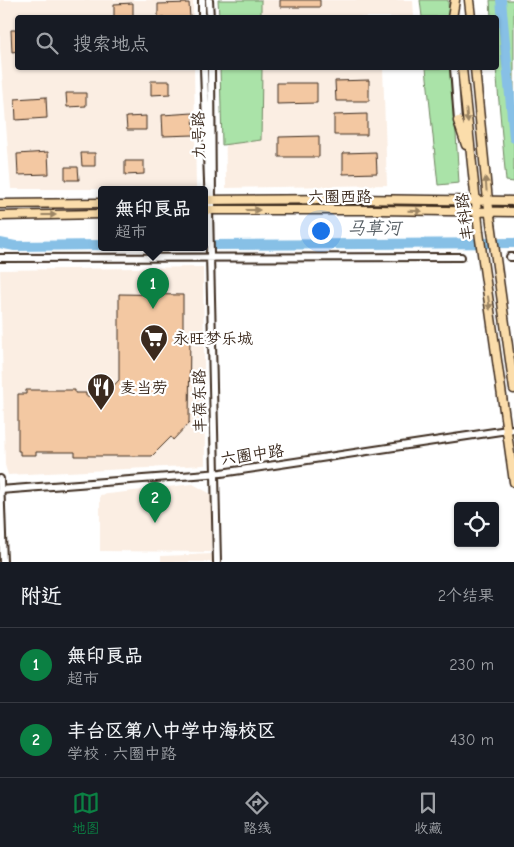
<!DOCTYPE html>
<html lang="zh">
<meta charset="utf-8">
<style>
body{margin:0;font-family:"Comic Neue","LXGW WenKai TC",sans-serif;background:#242831;color:#f1f3f6}
.controls{position:absolute;right:15px;bottom:15px;display:grid;overflow:hidden;border-radius:5px;box-shadow:0 1px 4px #0004}
.controls button{width:45px;height:45px;display:grid;place-items:center;padding:0;border:0;border-bottom:1px solid #363941;background:#171b24;color:#f1f3f6;font:25px sans-serif}
.you{position:absolute;left:320px;top:230px;width:18px;height:18px;margin:-12px;border:4px solid #fff;border-radius:50%;background:#1a73e8;box-shadow:0 0 0 8px #1a73e833}
.badge{display:grid;place-items:center;width:32px;height:32px;border-radius:50%;background:#0b8043;color:#fff;font-size:16px;font-weight:700}
.pin{position:absolute;translate:-50% -41px;filter:drop-shadow(0 1px 2px #0008)}
.pin::after{content:'';position:absolute;top:26px;width:18px;height:15px;background:inherit;clip-path:polygon(0 0,100% 0,50% 100%)}
.popup{position:absolute;left:98px;top:186px;width:110px;height:65px;box-sizing:border-box;display:grid;place-content:center;border-radius:5px;background:#171b24;filter:drop-shadow(0 1px 4px #0005);font-size:16px;white-space:nowrap;color:#9ea1a6}
.popup b{font-size:19px;color:#f1f3f6}
.popup::after{content:'';position:absolute;left:50%;top:100%;margin-left:-10px;border:10px solid transparent;border-top-color:#171b24}
.list{margin:0;padding:0;list-style:none}
h2{display:flex;justify-content:space-between;align-items:center;height:65px;margin:0;padding:0 20px;font-size:21px}
h2 small{font-size:16px;font-weight:400;color:#9ea1a6}
.list li{display:grid;grid-template-columns:32px 1fr auto;gap:15px;align-items:center;box-sizing:border-box;height:75px;padding:0 20px;border-top:1px solid #363941}
.list b{display:block;font-size:19px;white-space:nowrap}
.list p{margin:0;font-size:16px;white-space:nowrap;color:#9ea1a6}
.list em{font-size:16px;font-style:normal;color:#9ea1a6}
.icon{flex:none;width:28px;height:28px;fill:none;stroke:currentColor;stroke-width:2;stroke-linecap:round;stroke-linejoin:round}
.map{position:relative;flex:none;width:514px;height:562px;overflow:hidden}
.search{position:absolute;background:#171b24;box-shadow:0 1px 4px #0004;left:15px;right:15px;top:15px;height:55px;display:flex;align-items:center;gap:12px;box-sizing:border-box;padding:0 18px;border-radius:5px;color:#9ea1a6;font-size:19px}
.sheet{height:215px;background:#171b24}
nav{display:flex;justify-content:space-around;align-items:center;box-sizing:border-box;height:70px;border-top:1px solid #363941;background:#171b24;font-size:14px;color:#9ea1a6}
nav a{display:grid;justify-items:center;gap:2px}
nav .on{color:#0b8043}
.map>svg:first-child{display:block}
</style>
<div class="map">
<svg width="514" height="562" viewBox="0 0 514 562">
<rect width="100%" height="100%" fill="#fff"/>
<filter id="ink" filterUnits="userSpaceOnUse"><feTurbulence type="fractalNoise" baseFrequency=".02" numOctaves="2"/><feDisplacementMap in="SourceGraphic" scale="10" xChannelSelector="R" yChannelSelector="G"/><feConvolveMatrix kernelMatrix="1 2 1 2 8 2 1 2 1" color-interpolation-filters="sRGB"/></filter>
<g filter="url(#ink)">
<!-- built -->
<path fill="#fbeee3" d="M0,0h193v17l-175,1v50h176l2,121h-185l-11,-142z
M225,0h188l1,17h-189z
M225,68h158l4,117 -161,3z
M203,267l2,198 -197,10 -3,-10 -5,-195z
M193,484l18,10v58l-111,-1v-56z
M213,554v8h-52v-6z"/>
<!-- green -->
<path fill="#aae3a8" stroke="#728663" d="M218,0h43v17h-42z
M420,0h28l1,17h-27z
M490,0h24v182l-8,-1 -10,-113v-50l-5,-1z
M220,68l42,1 -1,71 -39,5z
M426,68h26l7,115 -21,2z"/>
<g fill="none" stroke-linecap="round" stroke-linejoin="round">
<!-- river -->
<path stroke="#87c0e6" stroke-width="10" d="M501,0l13,138
M0,243l15,3 87,-1
M204,245l310,-2"/>
</g>
<!-- building -->
<path fill="#f3c8a2" stroke="#3b2a1e" d="M280,0h40v7h-40z
M133,3v14h-19v-13z
M189,3l1,15h-32v-14z
M11,30h7v21l-6,1z
M369,80v21h-33l-1,-20z
M151,81h19v13l-19,1z
M277,83h40v20l-40,1z
M66,93h20v13l-19,1z
M46,97l1,21 -31,2 -1,-21z
M193,113l1,22 -31,1 -1,-21z
M367,114v21h-33v-20z
M146,116v14h-19l-1,-13z
M319,136v21h-40v-20z
M48,152l1,22 -31,1 -1,-21z
M376,152l1,21 -34,1v-21z
M81,153h14v13h-13z
M125,161h19v13l-19,1z
M65,167h13l1,13h-14z
M119,294l64,1v39h7l-1,89 -16,17 -2,-3 -19,19h-77v-4h-39v3h-16v-4h-2v-57h8v-4h49v3h11v3h18l15,-16z"/>
<g fill="none" stroke-linecap="round" stroke-linejoin="round">
<!-- minor casing -->
<g stroke="#3b2a1e" stroke-width="10">
<path id="minor" d="M202,0v18
M209,0l1,18
M204,68l5,142 8,352
M211,68l1,136
M454,68l4,53
M510,257h4
M0,258l461,-1
M0,479l3,83
M0,490l221,-17 293,-44"/>
</g>
<!-- major casing -->
<g stroke="#3b2a1e" stroke-width="11">
<path id="major" d="M469,0l2,18
M452,18l3,-18
M462,68l17,164 35,250
M475,68l13,133 26,188
M458,121l8,24
M204,200l147,-1 163,2
M0,204l102,-1
M204,210h172l138,2
M0,216l102,-2"/>
</g>
<!-- minor -->
<use href="#minor" stroke="#fff" stroke-width="6"/>
<!-- major -->
<use href="#major" stroke="#fbddab" stroke-width="8"/>
</g>
<!-- one-way arrows -->
<defs><path id="oneway-solid" d="M-6-.8H1V-3.2L6.5 0L1 3.2V.8H-6Z" transform="scale(1.25)"/></defs>
<g fill="#9b8464">
<use href="#oneway-solid" transform="translate(467 116) rotate(85)"/>
<use href="#oneway-solid" transform="translate(486 184) rotate(-95)"/>
<use href="#oneway-solid" transform="translate(253 210)"/>
<use href="#oneway-solid" transform="translate(415 211) rotate(1)"/>
<use href="#oneway-solid" transform="translate(49 215)"/>
<use href="#oneway-solid" transform="translate(489 303) rotate(82)"/>
</g>
</g>
<!-- icons -->
<defs>
<g id="supermarket-pin" transform="scale(1.4375)"><path d="M0 17L-7.5 6A9.5 9.5 0 1 1 7.5 6Z" fill="#3b2a1e" stroke="#fff"/><path d="M-6-5.5h2.5l.6 2H6L4.5 2H-2.5L-4.4-4H-6ZM-1.5 3.2a1.3 1.3 0 1 0 .1 0ZM3 3.2a1.3 1.3 0 1 0 .1 0Z" fill="#fff"/></g>
<g id="restaurant-pin" transform="scale(1.4375)"><path d="M0 17L-7.5 6A9.5 9.5 0 1 1 7.5 6Z" fill="#3b2a1e" stroke="#fff"/><path d="M-5-6h1v4h1v-4h1v4h1v-4h1v5L-1.5 .5V6h-2V.5L-5-1ZM5-6V6H3V1.5H1.5Q1.5-4 5-6Z" fill="#fff"/></g>
</defs>
<g fill-rule="evenodd">
<use href="#supermarket-pin" x="154" y="338"/>
<use href="#restaurant-pin" x="101" y="387"/>
</g>
<g text-anchor="middle" stroke-width="4.5" stroke-linejoin="round" paint-order="stroke">
<!-- street labels -->
<g font-size="16" fill="#3b2a1e" stroke="#fff">
<text transform="translate(198 135) rotate(-91)" y="6">九号路</text>
<text x="340" y="202">六圈西路</text>
<text transform="translate(464 217) rotate(-97)" y="6">丰科路</text>
<text transform="translate(199 401) rotate(-91)" y="6">丰葆东路</text>
<text transform="translate(252 454) rotate(-8)" y="6">六圈中路</text>
</g>
<!-- poi labels -->
<g font-size="16" fill="#3b2a1e" stroke="#fff" text-anchor="start">
<text x="173" y="344">永旺梦乐城</text>
<text x="120" y="393">麦当劳</text>
</g>
<!-- water labels -->
<g font-size="18" font-style="italic" fill="#565e64" stroke="#fff">
<text x="374" y="234">马草河</text>
</g>
</g>
</svg>
<div class="controls">
<button><svg class="icon" aria-label="locate" viewBox="0 0 24 24"><circle cx="12" cy="12" r="6"/><path d="M12 2v4M12 18v4M2 12h4M18 12h4"/></svg></button>
</div>
<div class="you"></div>
<div class="pin badge" style="left:153px;top:309px">1</div>
<div class="popup"><b>無印良品</b>超市</div>
<div class="pin badge" style="left:155px;top:523px">2</div>
<div class="search"><svg class="icon" aria-label="search" viewBox="0 0 24 24"><circle cx="10" cy="10" r="6"/><path d="M15 15l6 6"/></svg>搜索地点</div>
</div>
<section class="sheet">
<h2>附近<small>2个结果</small></h2>
<ul class="list">
<li><span class="badge">1</span><div><b>無印良品</b><p>超市</p></div><em>230 m</em></li>
<li><span class="badge">2</span><div><b>丰台区第八中学中海校区</b><p>学校 · 六圈中路</p></div><em>430 m</em></li>
</ul>
</section>
<nav>
<a class="on"><svg class="icon" aria-label="map" viewBox="0 0 24 24"><path d="M3 6l6-2 6 2 6-2v14l-6 2-6-2-6 2zM9 4v14M15 6v14"/></svg>地图</a>
<a><svg class="icon" aria-label="directions" viewBox="0 0 24 24"><path d="M12 3l9 9-9 9-9-9zM9 14v-3h6M13 9l2 2-2 2"/></svg>路线</a>
<a><svg class="icon" aria-label="saved" viewBox="0 0 24 24"><path d="M7 4h10v16l-5-4-5 4z"/></svg>收藏</a>
</nav>
